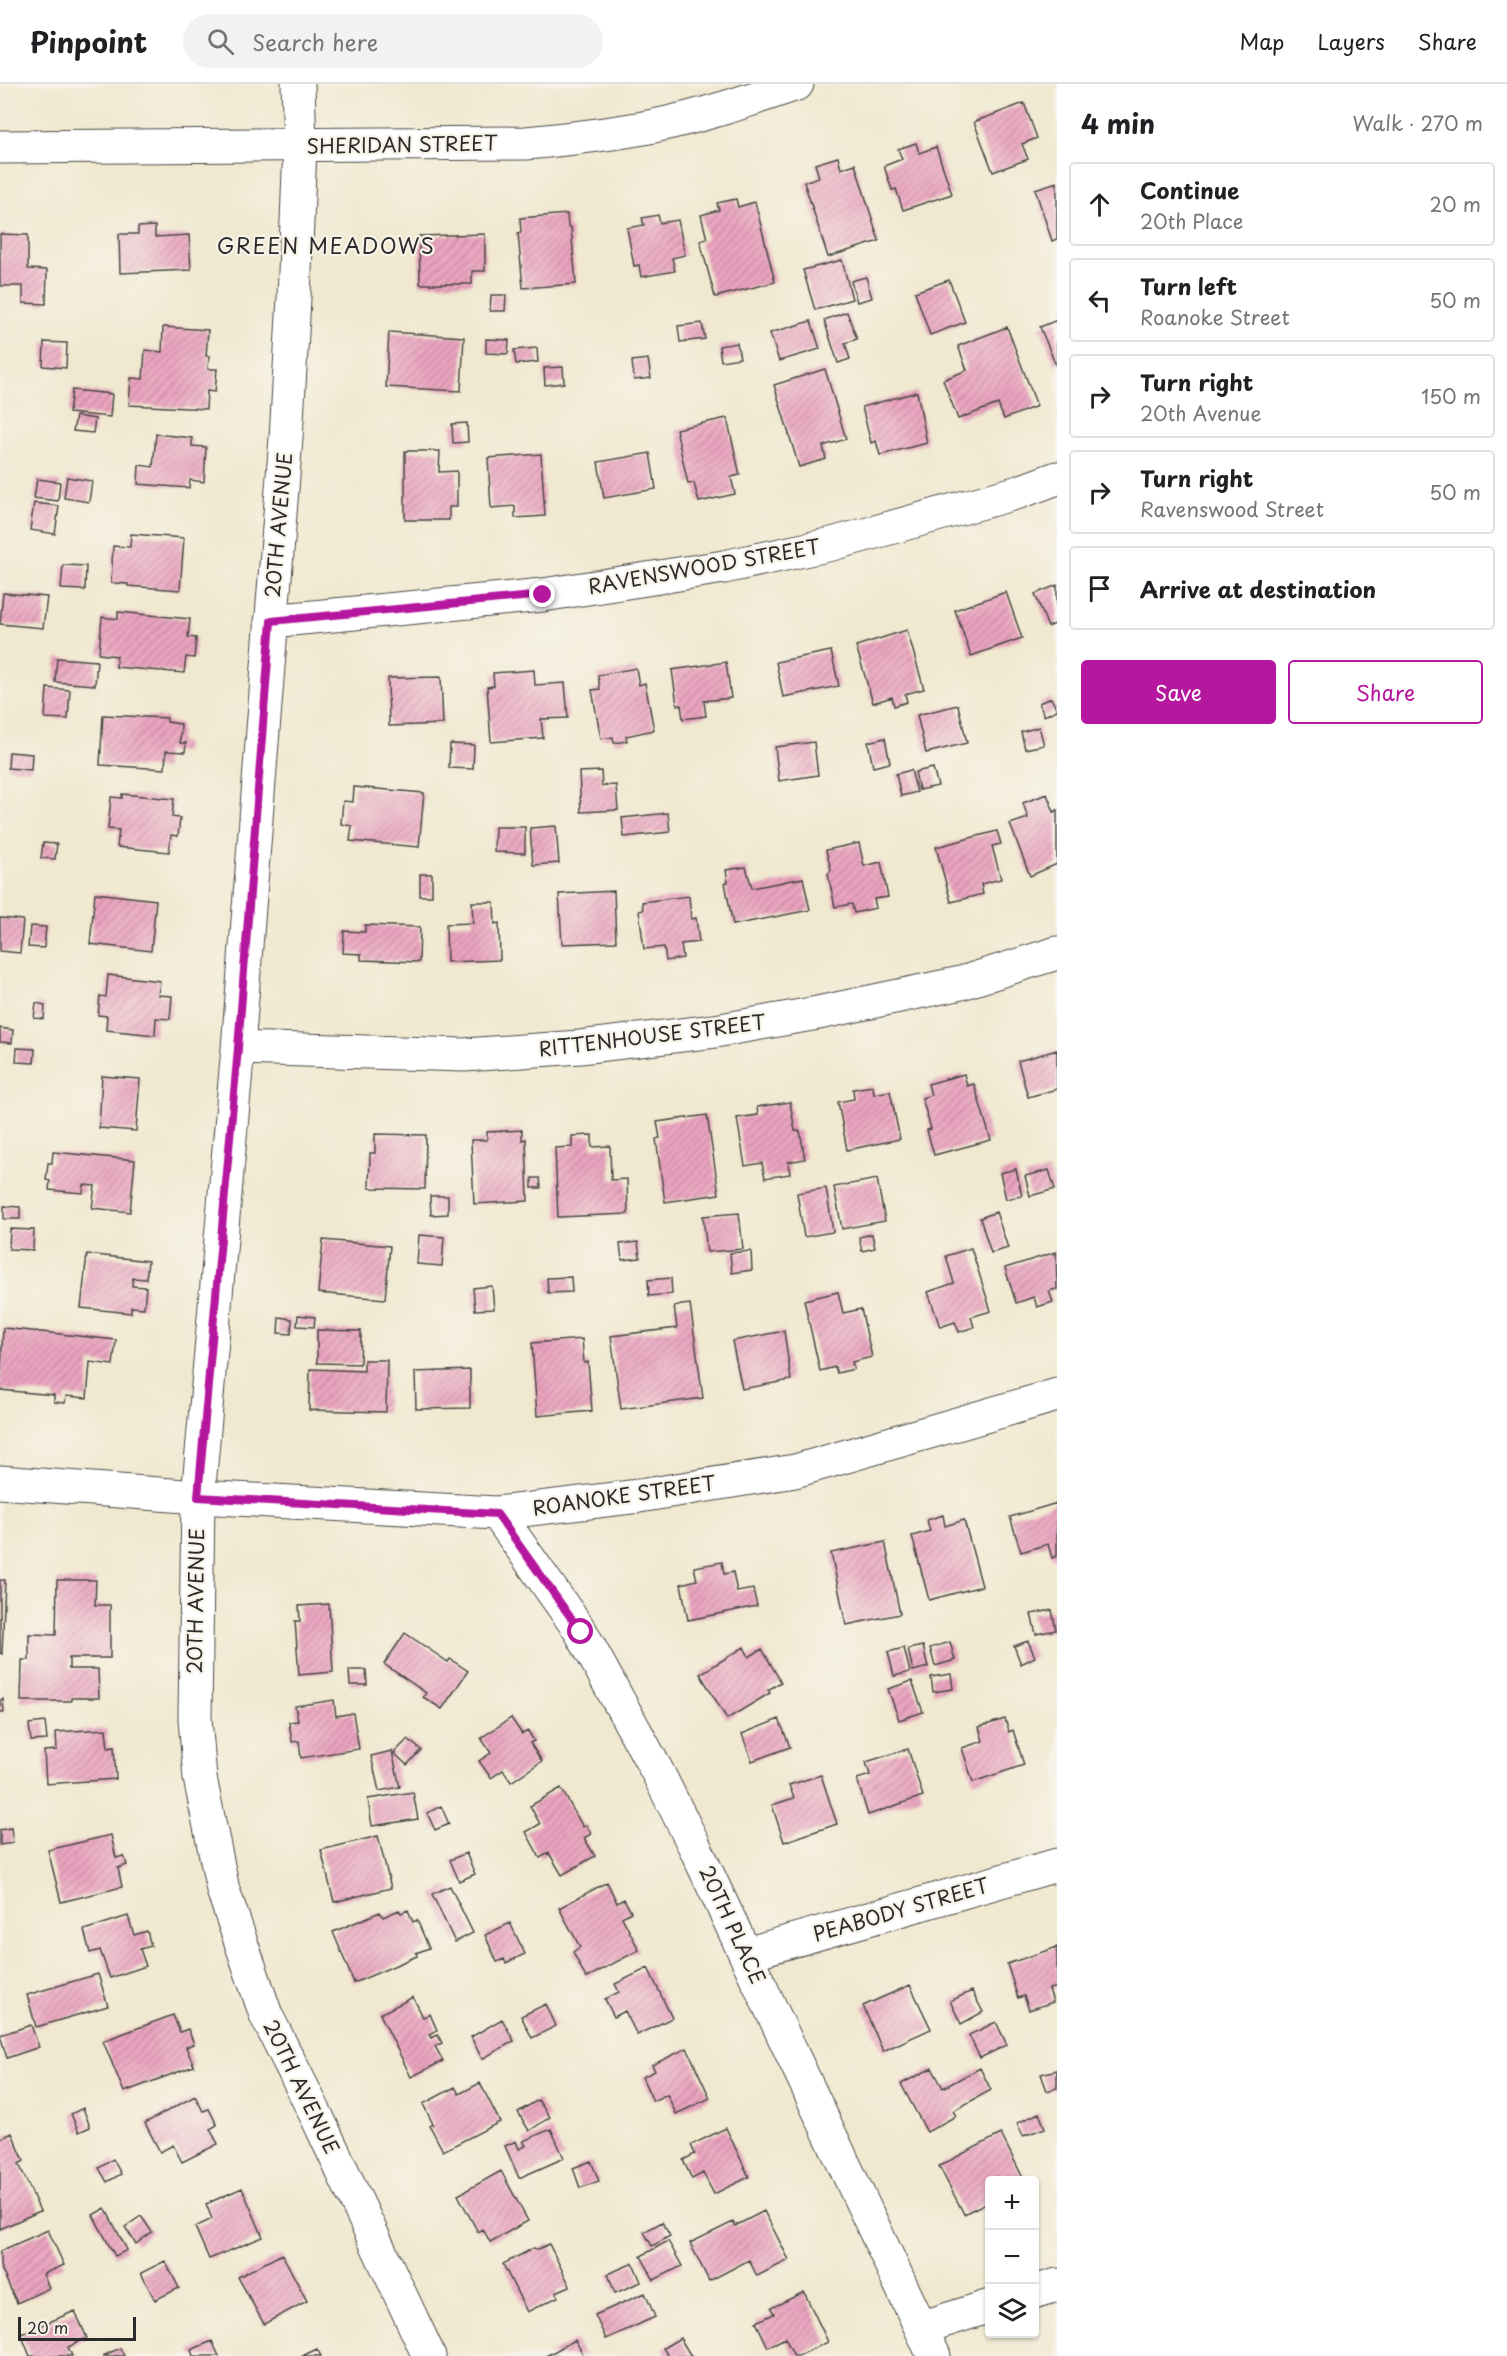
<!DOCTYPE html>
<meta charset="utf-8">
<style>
body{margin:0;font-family:"Playpen Sans",sans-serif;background:#f2f2f2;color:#202124}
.controls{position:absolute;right:18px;bottom:18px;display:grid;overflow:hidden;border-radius:6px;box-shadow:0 2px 4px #0004}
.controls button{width:54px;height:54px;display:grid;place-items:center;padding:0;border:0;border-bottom:2px solid #e0e0e0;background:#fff;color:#202124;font:30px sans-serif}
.scale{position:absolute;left:18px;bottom:15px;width:118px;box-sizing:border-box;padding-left:6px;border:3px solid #2b2b2b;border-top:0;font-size:16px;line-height:21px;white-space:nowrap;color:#2b2b2b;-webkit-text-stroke:4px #f7f3e8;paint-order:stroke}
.stop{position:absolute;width:18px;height:18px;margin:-14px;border:4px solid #b5179e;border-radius:50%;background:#fff}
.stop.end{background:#b5179e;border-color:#fff;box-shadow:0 2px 6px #0008}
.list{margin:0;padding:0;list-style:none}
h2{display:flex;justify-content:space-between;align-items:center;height:78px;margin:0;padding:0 24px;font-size:26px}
h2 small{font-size:20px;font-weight:400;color:#757577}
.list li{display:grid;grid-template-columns:39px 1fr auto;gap:18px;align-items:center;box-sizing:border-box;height:84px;margin:0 12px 12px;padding:0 12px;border:2px solid #e0e0e0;border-radius:6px}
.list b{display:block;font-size:22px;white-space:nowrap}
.list p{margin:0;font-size:20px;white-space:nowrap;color:#757577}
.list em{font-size:20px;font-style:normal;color:#757577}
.actions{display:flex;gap:12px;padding:18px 24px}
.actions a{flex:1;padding:14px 0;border:2px solid #b5179e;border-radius:6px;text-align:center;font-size:21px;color:#b5179e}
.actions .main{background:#b5179e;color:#fff}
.icon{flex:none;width:33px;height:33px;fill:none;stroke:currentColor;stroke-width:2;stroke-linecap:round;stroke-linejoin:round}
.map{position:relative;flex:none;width:1057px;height:2272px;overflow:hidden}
header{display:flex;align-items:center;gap:36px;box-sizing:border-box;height:84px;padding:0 30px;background:#fff;border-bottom:2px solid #e0e0e0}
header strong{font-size:28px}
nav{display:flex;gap:33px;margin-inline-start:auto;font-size:21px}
.search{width:420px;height:54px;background:#f2f2f2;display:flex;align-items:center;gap:15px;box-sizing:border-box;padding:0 21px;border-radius:33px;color:#757577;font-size:22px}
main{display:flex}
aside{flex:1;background:#fff}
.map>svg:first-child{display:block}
</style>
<header>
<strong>Pinpoint</strong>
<div class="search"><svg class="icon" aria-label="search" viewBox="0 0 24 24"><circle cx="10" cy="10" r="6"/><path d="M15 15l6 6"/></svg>Search here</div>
<nav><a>Map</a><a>Layers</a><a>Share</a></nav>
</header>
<main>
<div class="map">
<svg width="1057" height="2272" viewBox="0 0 1057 2272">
<defs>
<pattern id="building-hatch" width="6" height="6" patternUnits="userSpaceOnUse" patternTransform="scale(1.5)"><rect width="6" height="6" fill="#eba4c0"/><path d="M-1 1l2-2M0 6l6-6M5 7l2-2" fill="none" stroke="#bf869c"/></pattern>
</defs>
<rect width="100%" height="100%" fill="#f7f3e8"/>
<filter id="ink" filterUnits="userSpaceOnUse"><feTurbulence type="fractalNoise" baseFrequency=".0167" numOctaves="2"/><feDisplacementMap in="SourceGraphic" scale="12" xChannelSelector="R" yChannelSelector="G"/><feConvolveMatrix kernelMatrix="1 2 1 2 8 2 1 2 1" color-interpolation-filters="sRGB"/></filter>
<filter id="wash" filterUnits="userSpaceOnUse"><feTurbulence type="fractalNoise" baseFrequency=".008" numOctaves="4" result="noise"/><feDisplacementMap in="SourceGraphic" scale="24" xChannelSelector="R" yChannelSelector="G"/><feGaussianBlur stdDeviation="1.35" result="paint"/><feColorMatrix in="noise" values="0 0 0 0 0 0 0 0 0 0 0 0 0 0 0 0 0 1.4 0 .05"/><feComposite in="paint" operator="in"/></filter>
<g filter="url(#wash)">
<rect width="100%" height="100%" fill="#f0e8cf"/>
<g id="blocks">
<!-- building -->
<path fill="url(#building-hatch)" d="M1024,19l13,35 -15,6 6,15 -35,13 -19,-50z
M916,59l3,10 17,-6 16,47 -49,16 -7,-21 -4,1 -8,-24 18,-7 -4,-10z
M838,73l3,12 14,-5 24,77 -51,16 -24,-75 15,-5 -4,-13z
M1057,98v57l-5,2 -17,-52z
M736,115l2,8 17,-5 20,80 -60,15 -15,-56 7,-2 -6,-24 18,-5 -2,-7z
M567,130l1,13h3l5,57 -53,4 -5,-55 3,-1 -1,-14z
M658,131l2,8 18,-3 7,35 -13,3 3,13 -34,6 -2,-12 -5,1 -7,-38 17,-3 -2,-7z
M155,142v11l34,-2 2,35 -71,3 -1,-39h19v-7z
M0,150l28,1v34l19,1 -1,34 -23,-1v-17h-23z
M485,150v37h-13v13h-52l-1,-48z
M842,176l10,39 -37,11 -12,-40z
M866,193l6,21 -15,4 -6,-21z
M949,196l16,42 -35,13 -15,-43z
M491,211h15l-1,16h-15z
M847,228l10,27 -12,4 5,16 -12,4 -14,-43z
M1057,236v48l-17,-41z
M811,237l9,28 -41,12 -9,-28z
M702,239l3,16 -25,3 -2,-16z
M163,243l45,3 -2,26h3l-1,13h9l-2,23 -8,-1 -1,18 -77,-4 2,-27 12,1 2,-29 17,2z
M1007,243l30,79 -33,13 -6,-15 -40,15 -15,-39 24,-10 -9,-24z
M389,248l75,5 -3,54 -75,-4z
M486,255l23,1 -1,14 -22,-1z
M44,258l23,1 -1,25 -23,-2z
M737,259l3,15 -19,3 -2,-15z
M537,264l1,14 -22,2 -2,-14z
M648,275l3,19 -17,2 -2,-19z
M563,283l1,16 -19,2 -1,-17z
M825,285l21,70 -23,7 3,13 -27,8 -25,-82z
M72,306l40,4 -2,23 -41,-4z
M917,308l10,51 -47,12 -4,-14 -5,2 -9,-36z
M76,332l19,3 -2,14 -20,-2z
M727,334l13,57 -9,2 4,17 -36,8 -5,-19 -6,1 -12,-55z
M467,339l1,19 -15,1 -1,-19z
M156,350l36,4v8l14,1 -2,35 -14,-2 -1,8 -51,-4 1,-19 14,2z
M405,367h35l-1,21 18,-1v36h-8v13h-44z
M650,369l6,36 -52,9 -6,-36z
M541,370l4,62 -30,2v-12l-24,2 -3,-50z
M67,393l25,4 -3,21 -25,-4z
M37,395l23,3 -2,19 -24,-3z
M34,419l25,3 -4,28 -25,-4z
M131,450l53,4 -4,52 -52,-4v-2l-17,-1 2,-37 17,1z
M63,481l23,1 -1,24 -24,-1z
M1057,501v38l-9,4 -13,-33z
M1006,508l16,46 -51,18 -16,-46z
M3,509l44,4 -4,31 -43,-4z
M118,528l72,7 -2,18 8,1 -2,20 -8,-1 -2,16 -68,-6 1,-11 -18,-2 3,-37 16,2z
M907,546l17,59 -19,5 2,8 -13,4 -2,-9 -19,6 -17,-57z
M831,567l8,35 -56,11 -7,-35z
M57,574l40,3 -2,24 -40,-3z
M726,578l5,36 -27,3 2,15 -23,3 -2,-14h-4l-5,-35z
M636,584l3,17 6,-2 9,47 -28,6 1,5 -13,2 -1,-6 -12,2 -9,-49 8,-1 -2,-14z
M534,586l1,15 30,-2 3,35 -27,1 2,19 -52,4 -4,-55 7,-1 -1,-13z
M441,593l2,47 -54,2 -1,-48z
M47,604l23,2 -2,29 -23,-1z
M1051,614l6,12 -13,6 -5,-13z
M958,621l9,38 -41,10 -9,-38z
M103,631l64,3v4l14,2 -1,19h6l-1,9 -19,-1 -1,18 -65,-4z
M1039,643l5,18 -19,4 -4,-17z
M885,654l5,25 -17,4 -5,-25z
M814,658l4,33 -39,6 -4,-34z
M450,660l24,1 -1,24 -24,-1z
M9,668l23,2 -1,16 -23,-2z
M933,684l5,18 -19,4 -4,-18z
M911,686l6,22 -16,4 -5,-22z
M601,687l1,15 14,-1 2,25 -37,2 -2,-40z
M354,703l70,6 -5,54 -69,-6 2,-15 -11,-2 2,-23 10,1z
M122,710l52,5 -2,18 8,1 -2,18 -7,-1 -2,17 -52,-5 2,-17 -11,-1 3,-32 11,1z
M1047,710l7,18 3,-2v54l-27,12 -20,-52 18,-6 -5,-15z
M668,729l2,19 -46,5 -2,-19z
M556,742l3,37 -26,2 -3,-37z
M495,743h30v26l-31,-1z
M997,747l4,13 -9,2 9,33 -20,5 2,10 -32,8 -15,-55z
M43,759l14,1 -2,15 -14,-1z
M859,759l5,23 17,-4 7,35 -14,2 2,9 -22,5 -2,-9 -17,3 -7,-33 3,-4 -5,-20z
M746,783l6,21 51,-10 7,32 -77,15 -8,-42 3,-1 -2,-12z
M420,790h12v22h-12z
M614,807l2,51 -54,2 -3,-50z
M95,809l61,7 -5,51 -61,-7z
M689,812l2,23 5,-1 3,24 -18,2 2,14 -17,3 -2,-14 -20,2 -5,-38 4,-1 -1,-8z
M472,818h22l1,22 4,-1 1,37 -53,2 -1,-38 27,-1z
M0,834l23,2 -3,33 -20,-2z
M365,841l55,2 -1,35 -58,-2v-6l-18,-1 1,-22 21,1z
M30,842l16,1 -2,21 -16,-1z
M108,891l52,6 -2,14 14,1 -2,23 -14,-1 -1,17 -49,-5 1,-14 -9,-1 2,-19 6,1z
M36,919l9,2 -1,14 -10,-1z
M0,944l13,2 -1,13 -12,-1z
M17,964l18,1 -1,14 -18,-1z
M1057,966v39l-29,8 -10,-36z
M964,990l3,12 7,-2 17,56 -57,15 -7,-25 4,-1 -9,-31 9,-3 -3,-11z
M102,992l38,3 -4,52 -37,-3z
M873,1002l1,8 16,-3 10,48 -53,11 -9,-48 16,-3 -1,-10z
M790,1018l5,29h5l5,28 -17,3 2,12 -25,4 -3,-15 -17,3 -8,-48 21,-3 -1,-8z
M707,1031l12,79 -54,8 -9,-63 4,-1 -3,-16z
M522,1046v10l4,-1 2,62 -54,3 -3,-64h16v-8z
M375,1050l51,1 -1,54 -56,-1 1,-35h5z
M592,1051v12l18,-1 1,34 16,-1 1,35 -70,3 -3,-69 17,-1v-11z
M53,1068l82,8 -5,52 -38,-4 3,-22 -11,-1 -1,8 -34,-3 1,-9 -4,-1 2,-17h4z
M1016,1085l6,27 -16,3 -6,-26z
M1049,1086l6,19 -25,7 -5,-20z
M532,1094h8l1,10h-9z
M877,1095l8,42 -43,8 -8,-42z
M826,1104l7,44 -29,5 -7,-44z
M430,1112h18v18l-17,1z
M4,1122l16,1v12h-16z
M996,1128l12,36 -17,5 -11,-35z
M739,1129l4,36 -36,3 -4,-36z
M10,1145l24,1 -1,20 -24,-1z
M872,1150l3,14 -13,3 -3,-14z
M419,1151l25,2 -2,29 -25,-2z
M323,1156l67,6 -5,53 -67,-6z
M638,1158l2,16 -18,2 -2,-16z
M971,1164l20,63 -20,6 3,10 -15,5 -4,-10 -15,5 -12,-35 26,-9 -8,-27z
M751,1167l1,19 -20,3 -2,-20z
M1056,1168l1,37 -8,2 4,11 -16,5 -3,-10 -18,6 -11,-35z
M87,1170l61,7 -2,18 -13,-1 -1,8 14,1 -2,21 -13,-1v6l-50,-5z
M571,1193l1,15 -24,1 -1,-15z
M671,1194l1,16 -23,2 -1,-16z
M492,1202l2,23 -19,1 -2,-22z
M838,1208l5,21 18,-4 11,48 -20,5 2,7 -17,4 -2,-6 -15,4 -16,-71z
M690,1220l13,94 -82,11 -10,-73 66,-8 -3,-22z
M298,1231l17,2 -1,10 -17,-1z
M279,1233l13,2 -1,15 -13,-1z
M3,1244l113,12 -3,25 -23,-3 -3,36 -21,-2 -1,7 -11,-1v-7l-54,-5z
M317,1246l44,1 -1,33 -43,-1z
M784,1247l7,49 -49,9 -10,-48z
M582,1255l2,24 4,-1 4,49 -55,5 -5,-73z
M364,1276h23l-1,52 -77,-2 1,-41 54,2z
M470,1286v38l-54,1 -1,-37z
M1057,1419v53l-5,2 -4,-14 -27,8 -11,-35z
M943,1431l2,11 19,-6 18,66 -53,14 -17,-64 18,-5 -3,-11z
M885,1458l15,72 -54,11 -15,-72z
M722,1478l2,12 9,-2 4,20 16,-3 4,17 -69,14 -7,-36 16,-4 -3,-13z
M0,1496h5l-3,74 -2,-1z
M57,1496h39l-1,25h15v53h-41v11h29l1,29h-28v3h-50l1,-41h7v-26l27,1z
M329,1520l4,68 -34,3 -4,-54h5l-1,-15z
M1052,1526l4,20 -20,4 -5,-20z
M405,1549l43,29 2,-3 18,12 -26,38 -19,-12 3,-4 -42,-29z
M1028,1557l7,16 -14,7 -7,-18z
M950,1558l5,18 -20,6 -5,-18z
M923,1562l5,21 -15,4 -5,-22z
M744,1563l5,10 13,-8 19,33 -13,8 2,3 -43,26 -27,-45z
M904,1564l6,24 -16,4 -6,-24z
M349,1586h17l1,15h-17z
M951,1590l2,15 -20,3 -2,-15z
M912,1597l11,31 -24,8 -11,-31z
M3,1615l1,13h-4v-12z
M334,1616l2,16 17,-3 6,36 -58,9 -2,-17 -7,1 -3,-20 9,-1 -3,-15z
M511,1634l11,16 6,-3 6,10 -4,2 12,18 -31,21 -8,-12 -12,8 -12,-17 12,-8 -10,-15z
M779,1635l11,28 -38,14 -10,-27z
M1005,1635l4,13 4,-2 11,35 -51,17 -11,-34 21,-7 -4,-14z
M45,1638l2,18 -16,1 -2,-17z
M106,1645l2,19 6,-1 2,32 -70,5 -2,-33 13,-1 -1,-18z
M408,1655l13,11 -14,15 -13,-12z
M908,1665l15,47 -55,19 -11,-36 13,-4 -4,-13z
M392,1667l8,36 -21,4 -8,-35z
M821,1691l16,49 -53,18 -12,-37 22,-7 -5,-13z
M561,1704l22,39 3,-2 5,9 -7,4 11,18 -33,19 -13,-22 -9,5 -14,-26 14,-8 -10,-18z
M413,1708l5,27 -46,7 -4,-27z
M441,1722l8,18 -14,6 -8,-17z
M11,1744l2,15 -13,2v-15z
M111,1751l5,23 8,-2 3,9 -9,3 4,19 -61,15 -13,-52z
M378,1752l13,52 -57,14 -13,-52z
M466,1769l9,21 -16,7 -9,-21z
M607,1798l10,21 7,-4 7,13 -9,5 17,33 -53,28 -13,-26 7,-5 -21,-39z
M450,1802l23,47 -18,9 -23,-48z
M399,1826l2,3 7,-3 5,12 4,-2 12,28 -13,5 1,3 -63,27 -21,-51 47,-20 3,5z
M128,1832l6,19 13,-4 4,15 -11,3 6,17 -36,12 -10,-28 -10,3 -6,-23z
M510,1839l15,31 -19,9 -2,-4 -7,3 -12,-27z
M1057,1863v40l-8,2 4,13 -24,8 -5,-14 -6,2 -11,-34z
M648,1884l24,50 -35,17 -12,-24 -11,6 -9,-18 14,-7 -4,-8z
M98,1890l10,32 -72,21 -9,-32z
M910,1901l21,44 -48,22 -20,-45z
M972,1907l11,21 -22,12 -11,-23z
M413,1913l10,20 7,-3 7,16 -8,4 2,4 7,-3 4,8 -7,3 8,15 -32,16 -31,-63z
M546,1920l10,22 -24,12 -11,-22z
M173,1931l7,17 8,-3 6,15 -8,3 8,19 -70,26 -21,-51z
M502,1935l12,22 -32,18 -11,-22z
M996,1938l11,23 -27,13 -11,-23z
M31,1941l8,22 -32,11 -7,-23z
M687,1964l23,50 -34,16 -9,-20 -14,7 -11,-24 13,-6 -3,-6z
M932,1984l11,20 37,-20 11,22 -38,21 3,5 -29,16 -26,-48z
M1057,1986v18l-10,3 -6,-17z
M480,1999l20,39 -57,29 -13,-25 3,-2 -10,-20 32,-17 4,7z
M195,2012l8,15 6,-2 8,16 -7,4 8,15 -36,18 -9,-17 -13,7 -15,-29z
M538,2016l12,17 -21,14 -11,-19z
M83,2024l7,19 -11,5 -8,-18z
M1039,2029l6,15 -22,8 -6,-13z
M726,2044l23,49 -35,17 -11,-21 -11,6 -9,-19 12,-6 -4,-9z
M551,2045l13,29 -45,20 -14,-32 11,-5 3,8 7,-3 -3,-5z
M12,2049l12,28 -5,3 21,47 -40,18v-90z
M1001,2050l22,44 -5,2h-28v21l-26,13 -25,-48z
M113,2075l8,15 -14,8 -8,-14z
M591,2077l8,20 -19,7 -7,-20z
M501,2087l27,50 -38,21 -7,-13 -5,3 -20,-37z
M242,2104l21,49 -54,22 -14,-32 17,-8 -6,-15z
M105,2124l22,42 -12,6 -22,-41z
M764,2127l25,49 -32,16 -8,-16 -40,21 -19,-38 43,-21 2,4z
M141,2132l11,16 -16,12 -11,-17z
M662,2138l8,14 -18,10 -8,-14z
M48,2146l16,35 -21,9 6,14 -32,15 -17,-37v-15z
M668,2157l14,25 -28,14 -13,-24z
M549,2160l21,42 -14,6 2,5 -31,15 -24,-48 31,-16 2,2z
M282,2170l25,47 -43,23 -26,-47z
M165,2177l14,27 -24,12 -14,-27z
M633,2179l8,19 -26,11 -7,-19z
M804,2208l24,50 -30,14h-4l-9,-18 -17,9 -12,-25 18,-8 -3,-6z
M645,2209l10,24 -49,22 -11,-24z
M75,2227l12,27 -19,9 4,9h-42l-9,-22z
M680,2254l11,18h-23l-5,-8z
M575,2256l9,16h-38z
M212,2257l7,15h-26l-2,-6z
M120,2264l4,8h-21z
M317,2265l4,7h-19z"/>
</g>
</g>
<g filter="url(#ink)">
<use href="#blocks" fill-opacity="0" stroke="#494744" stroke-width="1.5"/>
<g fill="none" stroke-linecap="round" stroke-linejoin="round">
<!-- minor casing -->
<g stroke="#494744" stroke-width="35">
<path id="minor" d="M298,0l2,62 -6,152 -8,140 -48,610 -40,449 -3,222 5,59 23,112 43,125 52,104 111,237
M0,63l526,-4c43,-4 86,-9 128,-17 49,-10 96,-26 143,-42
M271,537l272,-26 181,-28 108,-23 187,-52 38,-14
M238,964l226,7 116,-8 135,-16 103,-18 143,-30 96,-30
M0,1398l198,15 299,16 142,-17 156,-25 262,-76
M497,1429l84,119 77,141 36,72 240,511
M746,1870l311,-89
M1034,2208l23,-7
M921,2244l69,-22"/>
</g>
<!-- minor -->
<use href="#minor" stroke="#fff" stroke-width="33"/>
</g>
</g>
<g fill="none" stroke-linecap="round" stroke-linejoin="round" filter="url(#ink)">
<!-- route -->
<path stroke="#b5179e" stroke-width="8" d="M543,511l-272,26 -33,427 -40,449 299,17 84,118"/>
</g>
<g text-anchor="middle" stroke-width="4.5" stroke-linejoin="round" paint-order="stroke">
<!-- street labels -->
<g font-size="20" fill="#2b2b2b" stroke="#f7f3e8">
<text transform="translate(402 61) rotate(-1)" y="7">SHERIDAN STREET</text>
<text transform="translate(279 441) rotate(-85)" y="7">20TH AVENUE</text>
<text transform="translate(704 483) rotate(-10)" y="7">RAVENSWOOD STREET</text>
<text transform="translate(652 952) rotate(-7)" y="7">RITTENHOUSE STREET</text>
<text transform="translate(624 1412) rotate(-8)" y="7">ROANOKE STREET</text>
<text transform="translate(196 1517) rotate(-89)" y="7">20TH AVENUE</text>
<text transform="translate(901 1826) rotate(-16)" y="7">PEABODY STREET</text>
<text transform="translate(732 1841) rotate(65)" y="7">20TH PLACE</text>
<text transform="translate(301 2003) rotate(64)" y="7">20TH AVENUE</text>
</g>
<!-- neighbourhood labels -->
<g font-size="21" letter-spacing="1.5" fill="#2b2b2b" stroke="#f7f3e8">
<text x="326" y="170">GREEN MEADOWS</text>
</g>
</g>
</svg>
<div class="controls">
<button>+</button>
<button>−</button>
<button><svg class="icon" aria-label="layers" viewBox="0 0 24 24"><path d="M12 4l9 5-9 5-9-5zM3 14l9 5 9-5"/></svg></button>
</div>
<div class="scale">20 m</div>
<div class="stop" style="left:581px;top:1548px"></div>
<div class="stop end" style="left:543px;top:511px"></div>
</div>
<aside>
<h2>4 min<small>Walk · 270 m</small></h2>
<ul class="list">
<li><svg class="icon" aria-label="ahead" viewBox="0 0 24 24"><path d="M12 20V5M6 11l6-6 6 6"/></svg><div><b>Continue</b><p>20th Place</p></div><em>20 m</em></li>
<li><svg class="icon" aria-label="left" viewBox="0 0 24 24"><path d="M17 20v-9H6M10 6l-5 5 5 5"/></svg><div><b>Turn left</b><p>Roanoke Street</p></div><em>50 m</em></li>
<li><svg class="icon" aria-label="right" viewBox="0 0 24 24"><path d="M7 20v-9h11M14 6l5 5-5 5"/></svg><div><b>Turn right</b><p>20th Avenue</p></div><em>150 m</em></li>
<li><svg class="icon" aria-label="right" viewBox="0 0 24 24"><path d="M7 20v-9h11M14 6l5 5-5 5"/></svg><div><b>Turn right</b><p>Ravenswood Street</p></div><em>50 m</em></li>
<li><svg class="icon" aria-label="arrive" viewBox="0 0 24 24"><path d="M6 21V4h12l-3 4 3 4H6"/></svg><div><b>Arrive at destination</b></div></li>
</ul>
<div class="actions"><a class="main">Save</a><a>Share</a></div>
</aside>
</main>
